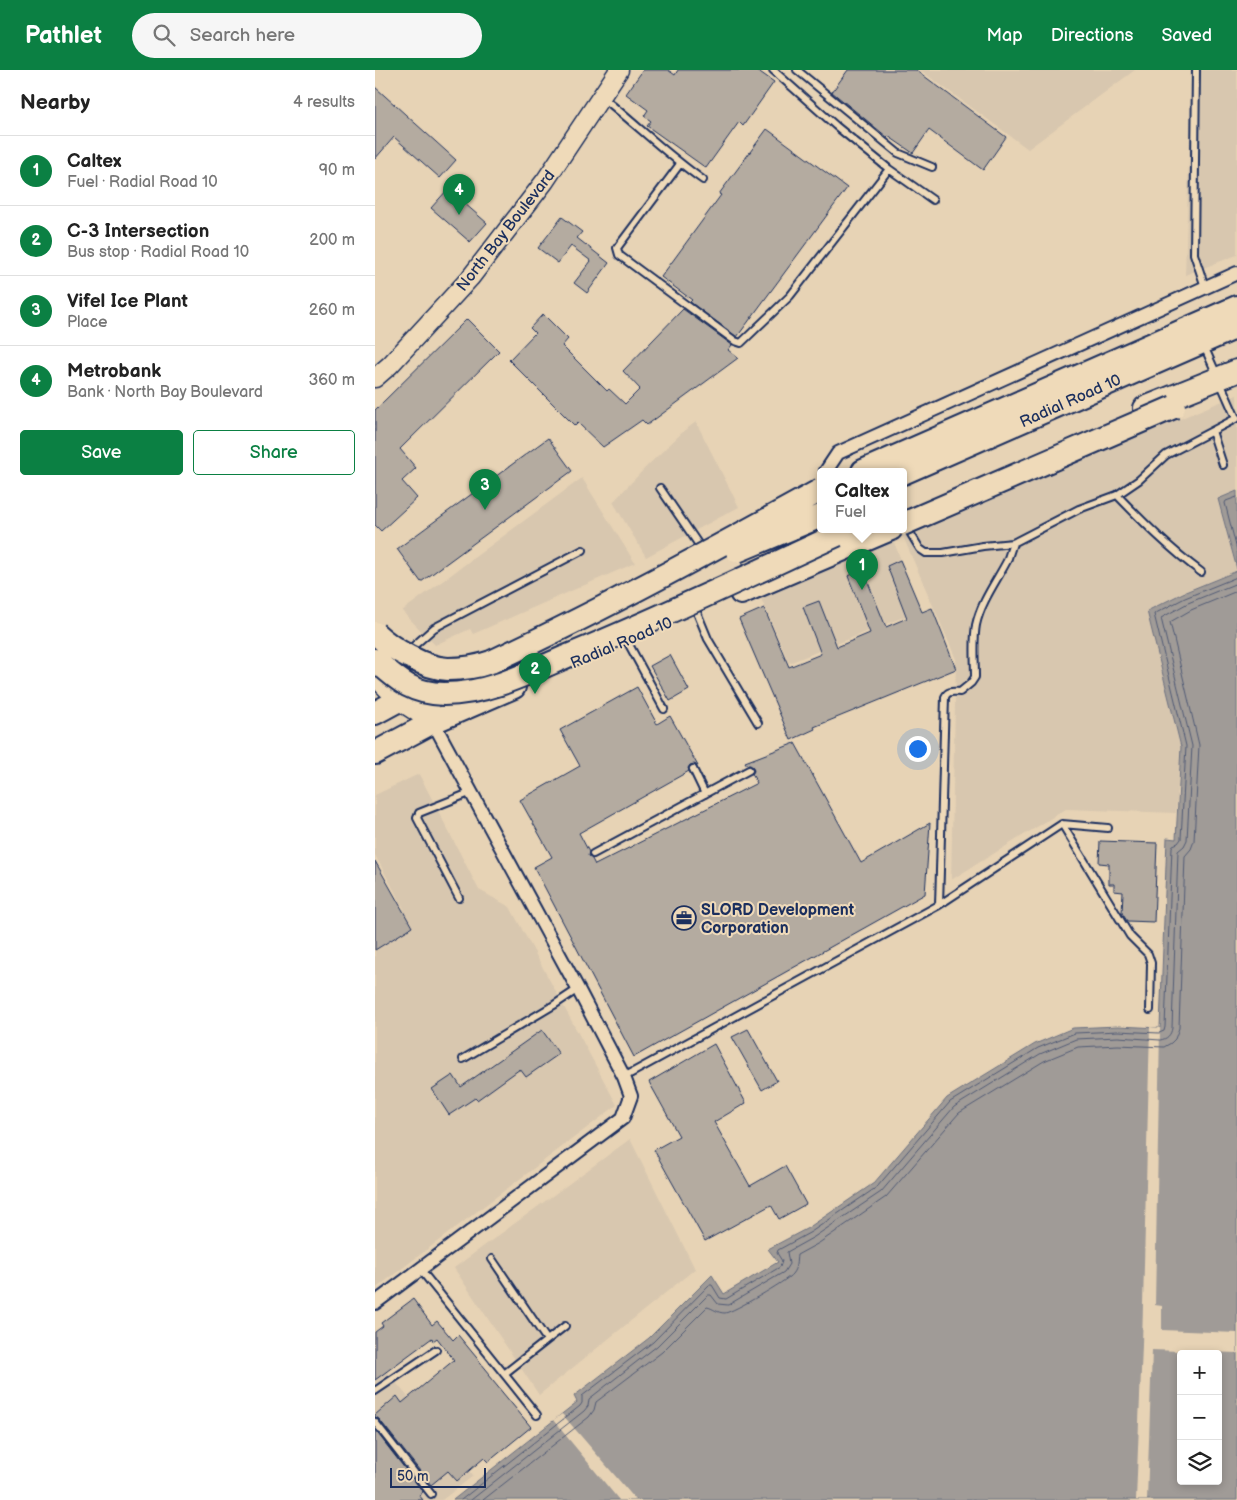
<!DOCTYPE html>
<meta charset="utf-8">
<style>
body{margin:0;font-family:"Balsamiq Sans",sans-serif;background:#f6f6f6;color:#222}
.controls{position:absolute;right:15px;bottom:15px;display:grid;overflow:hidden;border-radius:5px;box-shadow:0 2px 8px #0003}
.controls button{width:45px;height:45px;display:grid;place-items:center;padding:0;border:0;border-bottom:1px solid #e0e0e0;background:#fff;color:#222;font:25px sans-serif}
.scale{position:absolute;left:15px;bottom:12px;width:96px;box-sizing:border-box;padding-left:5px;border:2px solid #1b2f5e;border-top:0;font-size:14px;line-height:18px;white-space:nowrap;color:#1b2f5e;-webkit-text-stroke:4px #efdab9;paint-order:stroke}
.you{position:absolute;left:542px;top:678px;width:18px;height:18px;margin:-12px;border:4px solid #fff;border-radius:50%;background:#1a73e8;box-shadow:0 0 0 8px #1a73e833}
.badge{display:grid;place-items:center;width:32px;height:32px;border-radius:50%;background:#0b8043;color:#fff;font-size:16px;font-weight:700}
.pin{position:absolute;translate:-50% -41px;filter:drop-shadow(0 1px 2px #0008)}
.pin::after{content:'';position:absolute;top:26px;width:18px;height:15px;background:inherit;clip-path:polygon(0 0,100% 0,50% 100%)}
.popup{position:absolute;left:442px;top:398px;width:90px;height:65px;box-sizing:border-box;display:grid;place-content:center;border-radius:5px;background:#fff;filter:drop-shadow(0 1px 4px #0005);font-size:16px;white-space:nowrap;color:#767676}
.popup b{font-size:19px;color:#222}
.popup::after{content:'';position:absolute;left:50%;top:100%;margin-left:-10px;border:10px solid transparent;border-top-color:#fff}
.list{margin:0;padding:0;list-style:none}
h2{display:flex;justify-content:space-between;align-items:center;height:65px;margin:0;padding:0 20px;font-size:21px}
h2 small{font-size:16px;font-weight:400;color:#767676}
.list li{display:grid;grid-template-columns:32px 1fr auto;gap:15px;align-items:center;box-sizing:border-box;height:70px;padding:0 20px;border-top:1px solid #e0e0e0}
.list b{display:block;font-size:19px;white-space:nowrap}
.list p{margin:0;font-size:16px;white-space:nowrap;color:#767676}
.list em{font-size:16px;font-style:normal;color:#767676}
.actions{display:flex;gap:10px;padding:15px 20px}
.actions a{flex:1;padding:11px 0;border:1px solid #0b8043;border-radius:5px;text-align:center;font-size:18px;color:#0b8043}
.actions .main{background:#0b8043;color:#fff}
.icon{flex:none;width:28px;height:28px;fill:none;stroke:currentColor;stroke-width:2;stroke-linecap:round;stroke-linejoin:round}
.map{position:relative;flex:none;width:862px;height:1430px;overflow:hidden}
header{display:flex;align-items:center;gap:30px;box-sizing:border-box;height:70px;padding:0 25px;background:#0b8043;color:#fff}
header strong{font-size:24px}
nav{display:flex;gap:28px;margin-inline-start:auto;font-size:18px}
.search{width:350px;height:45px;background:#f6f6f6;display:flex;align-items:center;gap:12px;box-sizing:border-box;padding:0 18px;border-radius:28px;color:#767676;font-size:19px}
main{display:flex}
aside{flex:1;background:#fff}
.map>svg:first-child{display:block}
</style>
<header>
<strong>Pathlet</strong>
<div class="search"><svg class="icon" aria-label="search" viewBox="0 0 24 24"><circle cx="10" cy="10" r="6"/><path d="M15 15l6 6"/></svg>Search here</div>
<nav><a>Map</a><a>Directions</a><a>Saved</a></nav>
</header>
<main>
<aside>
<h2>Nearby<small>4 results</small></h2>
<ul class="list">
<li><span class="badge">1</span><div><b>Caltex</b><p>Fuel · Radial Road 10</p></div><em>90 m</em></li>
<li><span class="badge">2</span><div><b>C-3 Intersection</b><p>Bus stop · Radial Road 10</p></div><em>200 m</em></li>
<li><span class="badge">3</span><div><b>Vifel Ice Plant</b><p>Place</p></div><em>260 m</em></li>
<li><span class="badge">4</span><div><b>Metrobank</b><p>Bank · North Bay Boulevard</p></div><em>360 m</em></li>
</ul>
<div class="actions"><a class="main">Save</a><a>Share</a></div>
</aside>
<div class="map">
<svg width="862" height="1430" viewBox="0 0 862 1430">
<rect width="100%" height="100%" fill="#e7d3b5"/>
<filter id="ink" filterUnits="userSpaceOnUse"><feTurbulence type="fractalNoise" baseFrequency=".02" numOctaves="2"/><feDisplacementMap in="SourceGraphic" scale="10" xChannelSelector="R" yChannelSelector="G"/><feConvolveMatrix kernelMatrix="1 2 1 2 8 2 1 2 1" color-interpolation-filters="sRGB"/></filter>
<g filter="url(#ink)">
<!-- built -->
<path fill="#d8c7af" d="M545,0h215l-107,79z
M817,0h45v185l-52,20z
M862,325v96l-19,8 19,72 -54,22 -35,18 33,136 -5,66 -110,-4 -115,71 5,-221 -54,-125z
M321,352l43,85 -93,50 -33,-55 34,-36 38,-36z
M207,408l53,85 -162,71 -3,-5 -35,16 -33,-34z
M514,460l32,80 -132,53 -33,-76z
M44,704l60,116 31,17 107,198 -242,184v-363l29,-17 -29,-54v-60z
M255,1069l65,130 -156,126 -85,-127z
M0,1287l98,119 -31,24h-67z"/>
<!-- water -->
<path fill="#a09b97" stroke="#6b7080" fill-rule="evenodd" d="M862,421v78l-19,-70z
M862,501v929h-784l124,-98 -3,-6 75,-58 63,-63 12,19 54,-32 -10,-13 40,-21 66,-45 73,-85 88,-54 38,-16 45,-2 42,2 7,-190 9,1 5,-92 -34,-136 36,-18zM806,1284h37v127h-37z"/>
<!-- pier -->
<path fill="#e7d3b5" d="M775,957l10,1 -5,277 7,1v24l75,3v20l-85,-3 -5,150h-11l6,-155z
M187,1344l74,86h-17l-66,-80z"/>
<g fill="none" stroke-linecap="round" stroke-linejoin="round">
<!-- shore -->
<path stroke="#505a75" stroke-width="1" d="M862,427l-11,4 -1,2 12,47
M86,1430l119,-94 2,-3v-7l71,-54 56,-57h3l8,13 6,1 54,-32 2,-6 -5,-8 1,-3 33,-18 66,-45 73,-85 88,-54 37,-15 43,-2 41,2 5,-2 1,-4 7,-180 1,-2 5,-2 3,-4 5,-93 -32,-132 31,-16 52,-21
M96,1430l113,-89 4,-5 1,-7 68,-53 51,-51h3l7,9 10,1 56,-33 5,-8 -2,-12 27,-15 67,-45 73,-85 86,-53 36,-15 42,-2 42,3c7,-1 11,-5 12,-12l6,-177 6,-5 3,-6 5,-94 -31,-128 27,-15 49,-20
M108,1430l106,-83 5,-7 2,-8 66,-50 45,-45c6,1 10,6 18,6 8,-1 62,-32 67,-39 5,-6 4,-12 5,-19l22,-12 67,-46 73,-84 85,-52 34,-14 40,-2 46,2 7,-4 4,-4 4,-11 6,-172 6,-7 3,-8 5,-96 -29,-123 21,-12 46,-19"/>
</g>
<!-- building -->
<path fill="#b4aba0" stroke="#1b2f5e" d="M268,0h25l7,5 3,-5h79l17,12 -31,44 -4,-4 -33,46 -59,-42 4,-5 -7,-5 4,-6 -22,-16z
M473,0h68l90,67 -23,33 -54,-40 -16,23 -25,-17 -1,1 -55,-45z
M0,17l81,73 -16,18 -46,-41 -19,22z
M392,59l80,59 -110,149 -47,-35 2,-2 -31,-23 60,-82 -2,-1z
M73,119l39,34 -17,19 -39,-34z
M187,147l20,15 -5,6 32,25 -22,30 -13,-10 17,-22 -20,-15 -13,17 -20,-15z
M308,239l49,36 -4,5 10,8 -91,67 -5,-5 -39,27 -25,-24 -3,3 -66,-66 26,-27 -5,-5 13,-14 25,25 -6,7 45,45 2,-2 16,15 15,-15 -17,-18z
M92,249l32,32 -99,98 16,19 -14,13 15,17 -36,33 -6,-6v-115z
M173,368l24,33 -151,111 -24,-33z
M525,490l22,52 10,-4 24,61 -142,58 1,2 -24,11 -52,-121 25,-11 25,59 32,-13 -18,-47 16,-6 18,46 33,-14 -22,-57 15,-6 23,57 21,-9 -20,-52z
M295,585l19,35 -19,11 -20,-35z
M262,617l20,37 13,-8 28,50 -4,-2 -4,1 -2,3 1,3 -110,62 10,19 -1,4 4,3 3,6 162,-82 -5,-9 2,-3 -1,-4 -3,-2h-3l-2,-3 50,-19 66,120 69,-40 -5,71 -291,163 -100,-190 18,-10 -32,-57 60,-34 -20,-36z
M725,771l57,2 -3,79 -27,-1 -5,-8 1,-21 -9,-1v-7h-5v-20l-10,-1z
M0,791l37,66 -37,23z
M373,959l29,52 -15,9 -30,-53z
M167,960l17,24 -33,23 -6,-8 -43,31 -2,-2 -26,17 -17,-26 21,-14 8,12z
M339,974l32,59 -32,19 36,64 35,-20 21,38 -27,15 -8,-14 -66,36 -51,-91 25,-14 -30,-54z
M38,1229l19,26 5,-4 16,19 5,-5 32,39 -2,1 43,52 -43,35 -4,-4 -27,23 -9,-10 -17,14 -52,-66 -4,-2v-2l22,-19 5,7 52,-43 -17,-22 -4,3 -1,-3 -57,42v-48l8,-6 -2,-3z
M0,1360l48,62 -4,3 4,5h-48z"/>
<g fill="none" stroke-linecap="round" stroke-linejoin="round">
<!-- lane casing -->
<g stroke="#1b2f5e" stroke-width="10">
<path id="lane" d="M398,0l63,56 53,43 44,31
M422,0l101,83 34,14
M821,0l-2,184 11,33
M227,27c34,27 65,58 101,83
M305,94l-63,84 2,7 116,86 6,2 49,-47 99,-127
M829,276l32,72
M837,361l11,34
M285,418l43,63
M742,425c28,29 52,53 84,77
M531,456l14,23 6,4h17l40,-7 30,-3
M321,540l12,29 50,84
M251,569l38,70
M33,581l26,-23 149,-78
M318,699l12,25
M687,754l68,112 18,18 3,9 -1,47
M733,758l-46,-4 -123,81 6,-208c3,-7 9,-5 15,-5l11,-9 4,-6c0,-17 -2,-35 1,-52 5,-23 20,-43 31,-64 2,-6 4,-12 6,-18l66,-34 38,-14 22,-15 27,-25 71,-37
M218,784l156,-84
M84,828l-42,-80 2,-5 53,-21
M88,989l91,-54 24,-16
M249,1007l315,-172
M117,1189l55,81
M45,1199l117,146
M129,1304l61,-48
M0,1321l61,-41
M0,1352l56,72"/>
</g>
<!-- street casing -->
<g stroke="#1b2f5e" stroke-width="16">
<path id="street" d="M451,401l12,-18 399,-180
M0,1233l248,-185 8,-22 -7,-19 -46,-88 -145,-267"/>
</g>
<!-- secondary casing -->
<g stroke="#1b2f5e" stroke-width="21">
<path id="secondary" d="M0,308l15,-13 80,-87 75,-97 74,-111"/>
</g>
<!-- primary casing -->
<g stroke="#1b2f5e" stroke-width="22">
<path id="primary" d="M17,579l34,41 7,32
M0,606l24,24 34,22"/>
</g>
<!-- highway casing -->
<g stroke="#1b2f5e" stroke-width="26">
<path id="highway" d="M770,338l92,-37
M488,401l374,-164
M528,403l334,-146
M444,481l48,-22
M366,523l150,-64
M0,643l24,-13 85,-29
M0,683l58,-31 81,-35"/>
</g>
<!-- lane -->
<use href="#lane" stroke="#efdab9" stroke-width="6"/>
<!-- street -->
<use href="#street" stroke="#efdab9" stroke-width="12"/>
<!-- secondary -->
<use href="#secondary" stroke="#efdab9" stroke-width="18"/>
<!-- primary -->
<use href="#primary" stroke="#efdab9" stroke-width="19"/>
<!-- highway -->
<use href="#highway" stroke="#efdab9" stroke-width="22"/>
<!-- highway-bridge casing -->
<g stroke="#1b2f5e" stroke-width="26" stroke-linecap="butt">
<path id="highway-bridge" d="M528,454l271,-117
M362,481l84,-35
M0,563c17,16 49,35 73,36 15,0 29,-2 43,-7 112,-52 221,-112 330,-172
M0,590c24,21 36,33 69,34 45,0 86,-22 126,-39 90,-37 178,-79 267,-120"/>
</g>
<!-- highway-bridge -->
<use href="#highway-bridge" stroke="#efdab9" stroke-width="22"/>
</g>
</g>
<!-- icons -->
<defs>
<g id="office-ring" transform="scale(1.25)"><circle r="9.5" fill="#efdab9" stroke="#1b2f5e" stroke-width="1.5"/><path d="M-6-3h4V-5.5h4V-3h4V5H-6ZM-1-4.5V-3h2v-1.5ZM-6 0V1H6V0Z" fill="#1b2f5e"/></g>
</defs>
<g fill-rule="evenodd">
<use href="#office-ring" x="309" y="848"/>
</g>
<g text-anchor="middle" stroke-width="4" stroke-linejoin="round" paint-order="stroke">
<!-- street labels -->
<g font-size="16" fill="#1b2f5e" stroke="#efdab9">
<text transform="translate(130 160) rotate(-52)" y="6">North Bay Boulevard</text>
<text transform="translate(695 330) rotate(-24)" y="6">Radial Road 10</text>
<text transform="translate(246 572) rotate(-23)" y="6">Radial Road 10</text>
</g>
<!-- poi labels -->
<g font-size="16" font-weight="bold" fill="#1b2f5e" stroke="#efdab9" text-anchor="start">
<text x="326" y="845">SLORD Development<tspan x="326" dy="18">Corporation</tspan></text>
</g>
</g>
</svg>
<div class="controls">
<button>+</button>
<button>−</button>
<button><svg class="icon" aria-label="layers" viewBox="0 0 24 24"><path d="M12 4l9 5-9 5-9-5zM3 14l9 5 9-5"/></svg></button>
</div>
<div class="scale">50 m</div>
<div class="you"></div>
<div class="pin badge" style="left:487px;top:520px">1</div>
<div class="popup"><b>Caltex</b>Fuel</div>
<div class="pin badge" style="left:160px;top:624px">2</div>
<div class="pin badge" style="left:110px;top:440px">3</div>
<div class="pin badge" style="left:84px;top:145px">4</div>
</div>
</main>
